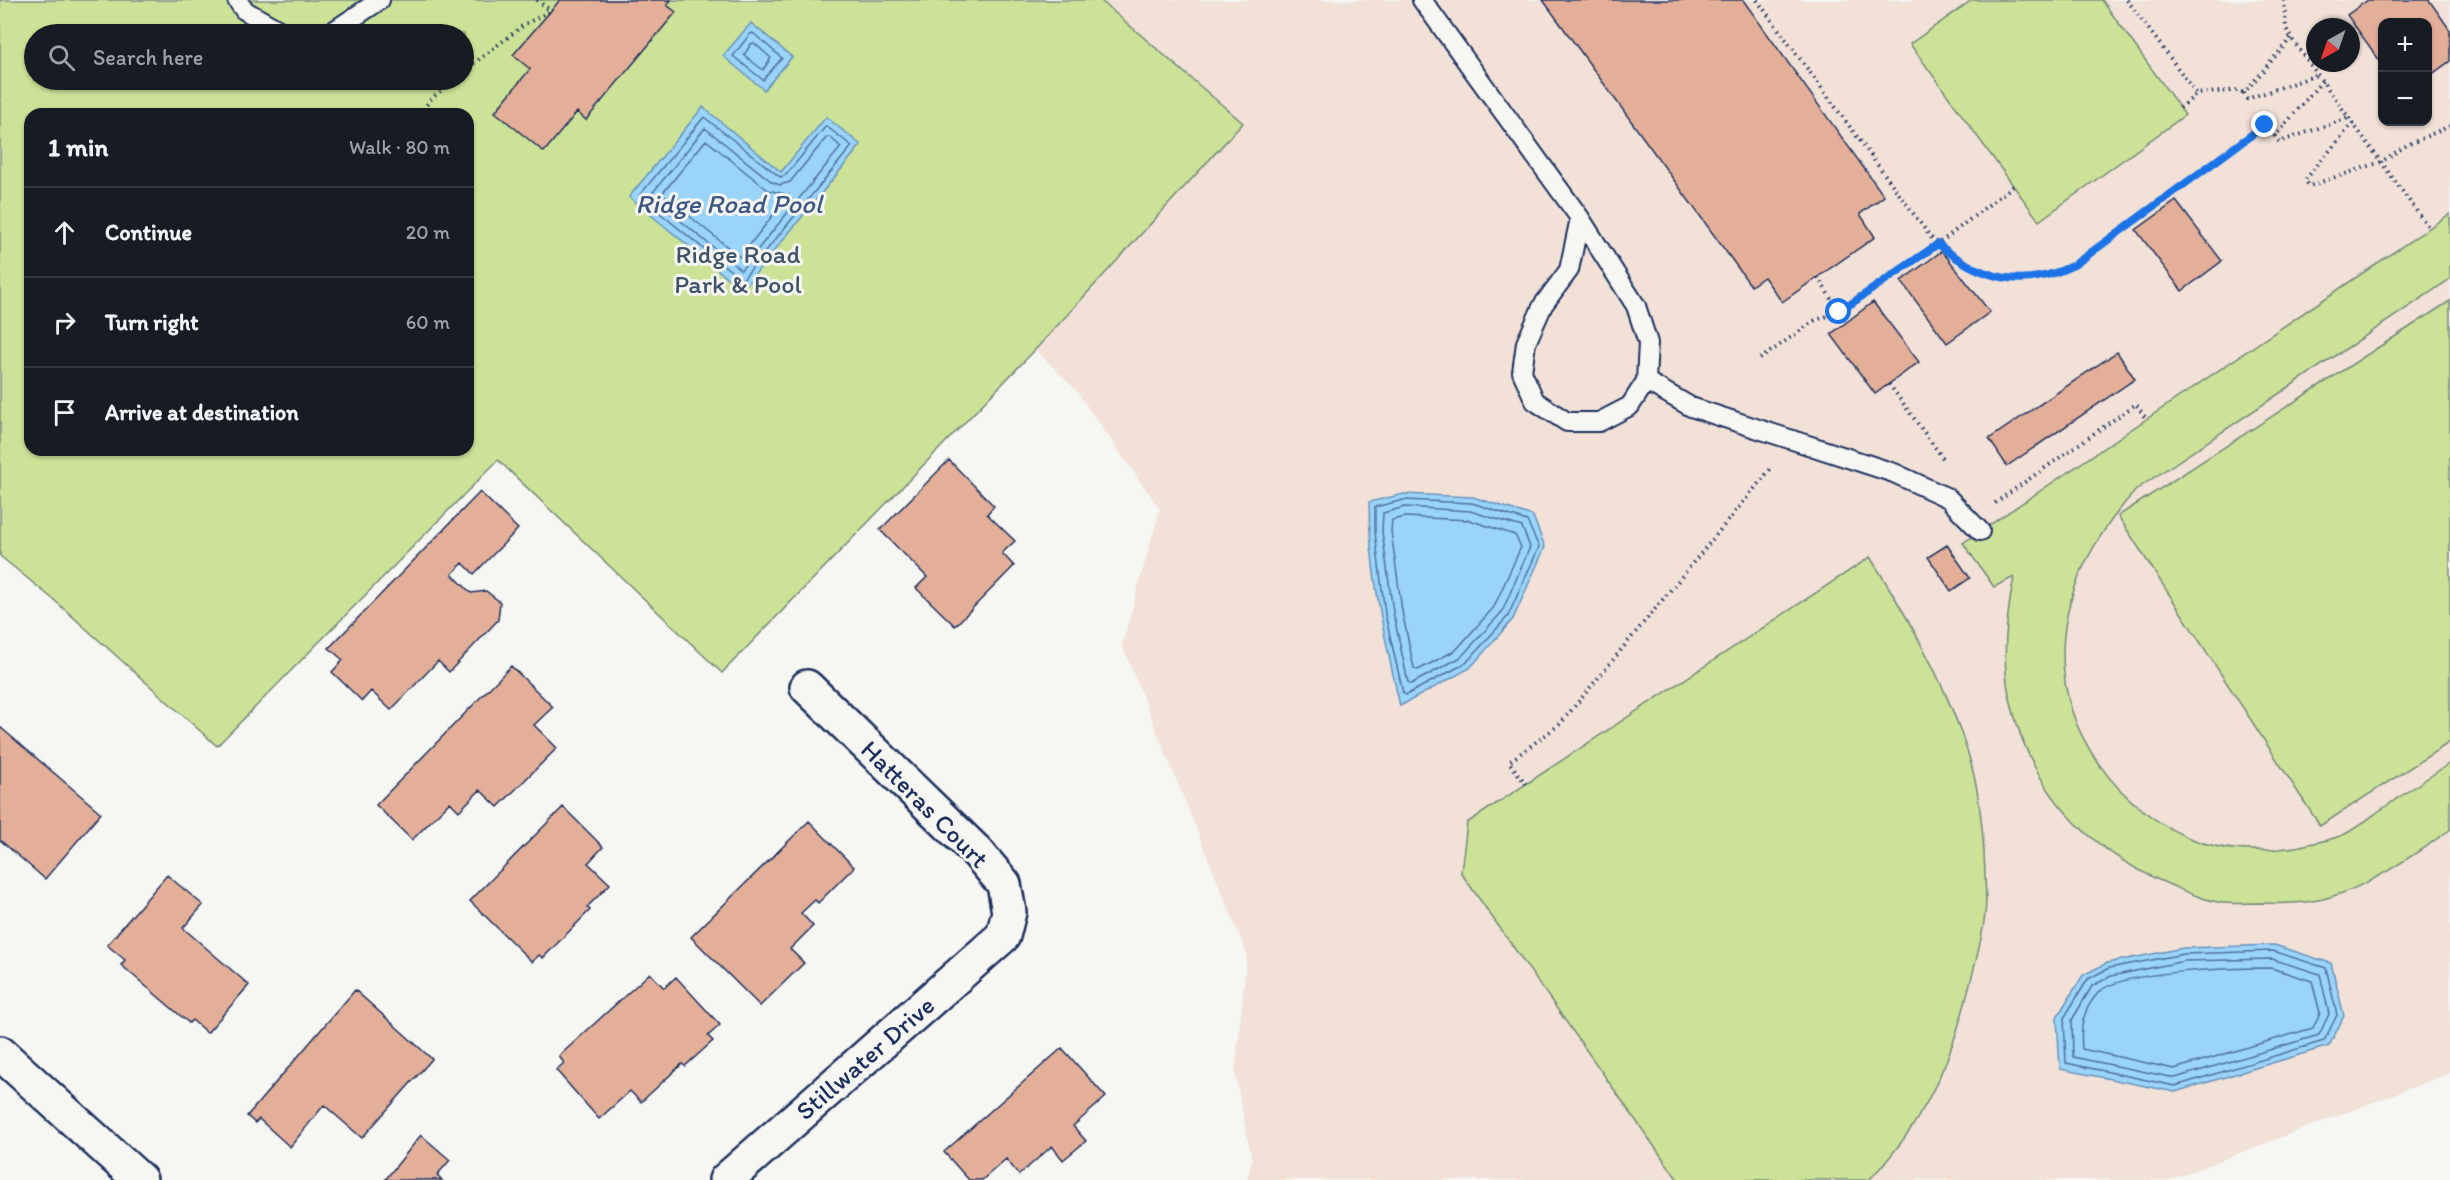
<!DOCTYPE html>
<meta charset="utf-8">
<style>
body{margin:0;font-family:Itim,sans-serif;background:#242831;color:#f1f3f6}
.controls{position:absolute;right:18px;top:18px;display:grid;overflow:hidden;border-radius:12px;box-shadow:0 2px 4px #0004}
.controls button{width:54px;height:54px;display:grid;place-items:center;padding:0;border:0;border-bottom:2px solid #363941;background:#171b24;color:#f1f3f6;font:30px sans-serif}
.compass{position:absolute;left:2306px;top:18px;width:54px;height:54px;border-radius:50%;background:#171b24;box-shadow:0 2px 4px #0004;rotate:220deg}
.stop{position:absolute;width:18px;height:18px;margin:-14px;border:4px solid #1a73e8;border-radius:50%;background:#fff}
.stop.end{background:#1a73e8;border-color:#fff;box-shadow:0 2px 6px #0008}
.list{margin:0;padding:0;list-style:none}
h2{display:flex;justify-content:space-between;align-items:center;height:78px;margin:0;padding:0 24px;font-size:26px}
h2 small{font-size:20px;font-weight:400;color:#9ea1a6}
.list li{display:grid;grid-template-columns:39px 1fr auto;gap:18px;align-items:center;box-sizing:border-box;height:90px;padding:0 24px;border-top:2px solid #363941}
.list b{display:block;font-size:22px;white-space:nowrap}
.list em{font-size:20px;font-style:normal;color:#9ea1a6}
.icon{flex:none;width:33px;height:33px;fill:none;stroke:currentColor;stroke-width:2;stroke-linecap:round;stroke-linejoin:round}
.map{position:relative;flex:none;width:2450px;height:1180px;overflow:hidden}
.search{position:absolute;background:#171b24;box-shadow:0 2px 4px #0004;left:24px;top:24px;width:450px;height:66px;display:flex;align-items:center;gap:15px;box-sizing:border-box;padding:0 21px;border-radius:33px;color:#9ea1a6;font-size:22px}
.panel{position:absolute;background:#171b24;box-shadow:0 2px 4px #0004;left:24px;top:108px;width:450px;height:348px;border-radius:18px}
.map>svg:first-child{display:block}
</style>
<div class="map">
<svg width="2450" height="1180" viewBox="0 0 2450 1180">
<rect width="100%" height="100%" fill="#f6f6f2"/>
<filter id="ink" filterUnits="userSpaceOnUse"><feTurbulence type="fractalNoise" baseFrequency=".0167" numOctaves="2"/><feDisplacementMap in="SourceGraphic" scale="12" xChannelSelector="R" yChannelSelector="G"/><feConvolveMatrix kernelMatrix="1 2 1 2 8 2 1 2 1" color-interpolation-filters="sRGB"/></filter>
<g filter="url(#ink)">
<!-- built -->
<path fill="#f1e1d7" fill-rule="evenodd" d="M1100,0h1350v1073l-281,107h-922l5,-20 -17,-86 12,-120 -125,-309 38,-136 -85,-120 -39,-39 206,-227zM2382,22h46v100h-46zM2315,27h36v36h-36z"/>
<!-- green -->
<path fill="#cbe297" stroke="#73887a" stroke-width="1.5" fill-rule="evenodd" d="M0,0h1100l143,123 -208,227 -313,323 -224,-213 -281,286 -163,-146 -54,-44zM34,34h430v46h-430zM30,114h438v336h-438z
M1972,0h130l83,115 -146,106 -129,-177z
M2450,214v65l-313,210c-42,46 -74,102 -74,166 0,79 54,151 126,183 38,16 86,15 125,5 10,-2 22,-5 31,-9 12,-6 23,-15 34,-23 23,-16 47,-32 71,-48v67c-39,26 -77,55 -123,68 -22,6 -44,6 -67,5 -12,0 -24,1 -36,0 -19,-2 -39,-12 -56,-19 -85,-36 -140,-99 -159,-190 -8,-37 -2,-81 5,-117l-20,10 -31,-44z
M2450,301v441l-130,84 -202,-310z
M1870,557c42,66 96,162 108,239 4,25 6,52 7,77 0,13 2,28 0,41 -3,30 -13,60 -20,89 -17,67 -46,127 -96,177h-191l-217,-307 6,-50z"/>
<!-- water -->
<path fill="#9ad4fa" stroke="#6792bc" stroke-width="1.5" d="M751,23l41,34 -28,33 -41,-34z
M703,107l78,65 45,-55 35,28 -119,145 -113,-93z
M1404,494l69,3 60,19 12,31 -32,72 -43,49 -70,38c-15,-67 -31,-134 -31,-204z
M2274,945l57,18 13,53 -15,30 -154,46 -115,-23 -3,-52 26,-42 24,-12 76,-15z"/>
<g fill="none" stroke-linecap="round" stroke-linejoin="round">
<!-- shore -->
<path stroke="#4e719c" stroke-width="1.5" d="M753,33l29,25 -19,22 -30,-24 17,-22z
M754,43l17,15 -8,12 -19,-15 7,-11z
M704,117l76,60 6,-2 40,-49 26,20 -110,134 -103,-84z
M705,128l67,54 8,3 10,-3 37,-45h3l11,10 -100,123 -91,-74z
M706,140l62,50 21,5 -49,62 -78,-63z
M1404,500l68,3 55,18 12,26 -31,69 -42,47 -60,32 -3,-2 -18,-79 -10,-82v-25z
M1405,507l65,4 52,16 8,20 -28,65 -41,45 -50,27 -3,-2 -15,-70 -11,-81 1,-18z
M1406,517l63,3 46,15 6,12 -27,60 -38,43 -38,20 -4,-2 -12,-57 -11,-80 1,-11z
M2273,951l53,17 11,47 -13,26 -149,45 -109,-23 -2,-45 24,-39 21,-11 75,-14z
M2272,959l48,15 9,40 -10,21 -144,43 -102,-21 -1,-37 20,-34 19,-10 74,-15z
M2271,968l41,13 8,32 -7,15 -139,41 -92,-20c-2,-22 0,-38 16,-56 21,-23 140,-25 173,-25z"/>
</g>
<!-- building -->
<path fill="#e4af98" stroke="#1b2f5e" stroke-width="1.5" d="M560,0h111l-4,5 9,7 -90,108 -9,-8 -33,40 -49,-40 35,-43 -17,-14z
M1543,0h200l141,196 -24,18 15,23 -93,65 -18,-25 -13,9z
M2368,0h61l21,30v31l-22,16v-55h-46v42l-35,-49z
M2176,201l46,60 -40,30 -46,-61z
M1942,251l48,61 -43,31 -46,-62z
M1873,302l46,60 -44,32 -44,-60z
M2117,352l18,27 -128,87 -18,-27z
M949,460l45,46 -7,8 28,27 -13,12 12,13 -59,60 -39,-38 11,-11 -47,-47z
M480,492l38,37 -44,45 -11,-11 -11,11 19,19 15,-2 14,11 -2,18 -49,52 -11,-11 -47,49 -20,-19 -9,10 -30,-29 11,-12 -14,-12z
M1947,545l23,33 -19,13 -23,-34z
M511,666l42,41 -19,18 23,23 -59,59 -18,-17 -21,21 -9,-9 -38,38 -36,-35z
M0,727l101,86 -56,66 -45,-39z
M563,807l40,40 -15,16 22,21 -23,23 3,3 -47,48 -4,-3 -7,7 -62,-61z
M809,821l45,46 -36,36 -3,-3 -14,13 12,13 -23,23 14,14 -44,43 -69,-69z
M167,875l36,30 -20,23 66,57 -42,48 -15,-13 -3,3 -68,-58 4,-5 -18,-15z
M650,973l14,15 12,-11 44,48 -12,11 5,5 -28,25 -3,-2 -41,38 -11,-11 -31,28 -43,-49 8,-7 -5,-7z
M355,990l77,69 -70,79 -38,-33 -34,42 -31,-28 -4,4 -8,-7z
M1062,1048l44,49 -33,29 13,15 -23,19 -11,-14 -33,29 -13,-16 -24,21h-13l-25,-28z
M421,1135l29,25 -13,15 5,5h-57z"/>
<g fill="none" stroke-linecap="round" stroke-linejoin="round">
<!-- service casing -->
<g stroke="#1b2f5e" stroke-width="22">
<path id="service" d="M237,0l7,10 42,24
M1422,0l158,218 56,88 12,37 -2,38 -16,25 -31,16h-32l-32,-21 -13,-29 4,-29 17,-38 26,-35 11,-52
M315,34l17,-2 48,-32
M1646,381l45,26 203,66 54,25 32,33"/>
</g>
<!-- minor casing -->
<g stroke="#1b2f5e" stroke-width="38">
<path id="minor" d="M0,1053l140,127
M726,1180l277,-244 6,-24 -5,-28 -26,-31 -171,-166"/>
</g>
<!-- path -->
<path stroke="#1b2f5e" stroke-width="4" stroke-dasharray="1.5 4.5" stroke-linecap="butt" d="M537,0l14,11
M1757,0l175,239c46,38 87,53 142,26l191,-140 10,11
M2127,0l70,94 42,-4 5,3
M2284,0l2,28 5,10 138,190
M2291,38l-47,55 3,6 70,-24
M464,71l61,-47 26,-13
M2322,81l-47,55 4,6 69,-24
M2180,108l17,-14
M419,114l13,-16 22,-18
M2353,123l-48,57 4,6 72,-24 26,-17 43,-19
M1818,277l21,35
M1760,359l54,-38 32,-12 92,-65 75,-58
M1889,384l56,77
M1995,503l141,-99 10,15
M1526,784l-17,-22 51,-38 213,-258"/>
<!-- service -->
<use href="#service" stroke="#f6f6f2" stroke-width="18"/>
<!-- minor -->
<use href="#minor" stroke="#f6f6f2" stroke-width="33"/>
</g>
</g>
<g fill="none" stroke-linecap="round" stroke-linejoin="round" filter="url(#ink)">
<!-- route -->
<path stroke="#1a73e8" stroke-width="8" d="M1839,312l99,-68c43,36 85,46 136,21l191,-140"/>
</g>
<g text-anchor="middle" stroke-width="6" stroke-linejoin="round" paint-order="stroke">
<!-- park labels -->
<g font-size="26" fill="#3e5369" stroke="#f6f6f2">
<text x="738" y="263">Ridge Road<tspan x="738" dy="30">Park &amp; Pool</tspan></text>
</g>
<!-- street labels -->
<g font-size="26" fill="#1b2f5e" stroke="#f6f6f2">
<text transform="translate(925 804) rotate(45)" y="9">Hatteras Court</text>
<text transform="translate(865 1058) rotate(-41)" y="9">Stillwater Drive</text>
</g>
<!-- water labels -->
<g font-size="27" font-style="italic" fill="#3b5885" stroke="#f6f6f2">
<text x="729" y="213">Ridge Road Pool</text>
</g>
</g>
</svg>
<div class="controls">
<button>+</button>
<button>−</button>
</div>
<svg class="compass" viewBox="-18 -18 36 36"><path d="M0-13l5 13h-10z" fill="#e53935"/><path d="M0 13l5-13h-10z" fill="#9ea1a6"/></svg>
<div class="stop" style="left:1839px;top:312px"></div>
<div class="stop end" style="left:2265px;top:125px"></div>
<div class="search"><svg class="icon" aria-label="search" viewBox="0 0 24 24"><circle cx="10" cy="10" r="6"/><path d="M15 15l6 6"/></svg>Search here</div>
<section class="panel">
<h2>1 min<small>Walk · 80 m</small></h2>
<ul class="list">
<li><svg class="icon" aria-label="ahead" viewBox="0 0 24 24"><path d="M12 20V5M6 11l6-6 6 6"/></svg><div><b>Continue</b></div><em>20 m</em></li>
<li><svg class="icon" aria-label="right" viewBox="0 0 24 24"><path d="M7 20v-9h11M14 6l5 5-5 5"/></svg><div><b>Turn right</b></div><em>60 m</em></li>
<li><svg class="icon" aria-label="arrive" viewBox="0 0 24 24"><path d="M6 21V4h12l-3 4 3 4H6"/></svg><div><b>Arrive at destination</b></div></li>
</ul>
</section>
</div>
